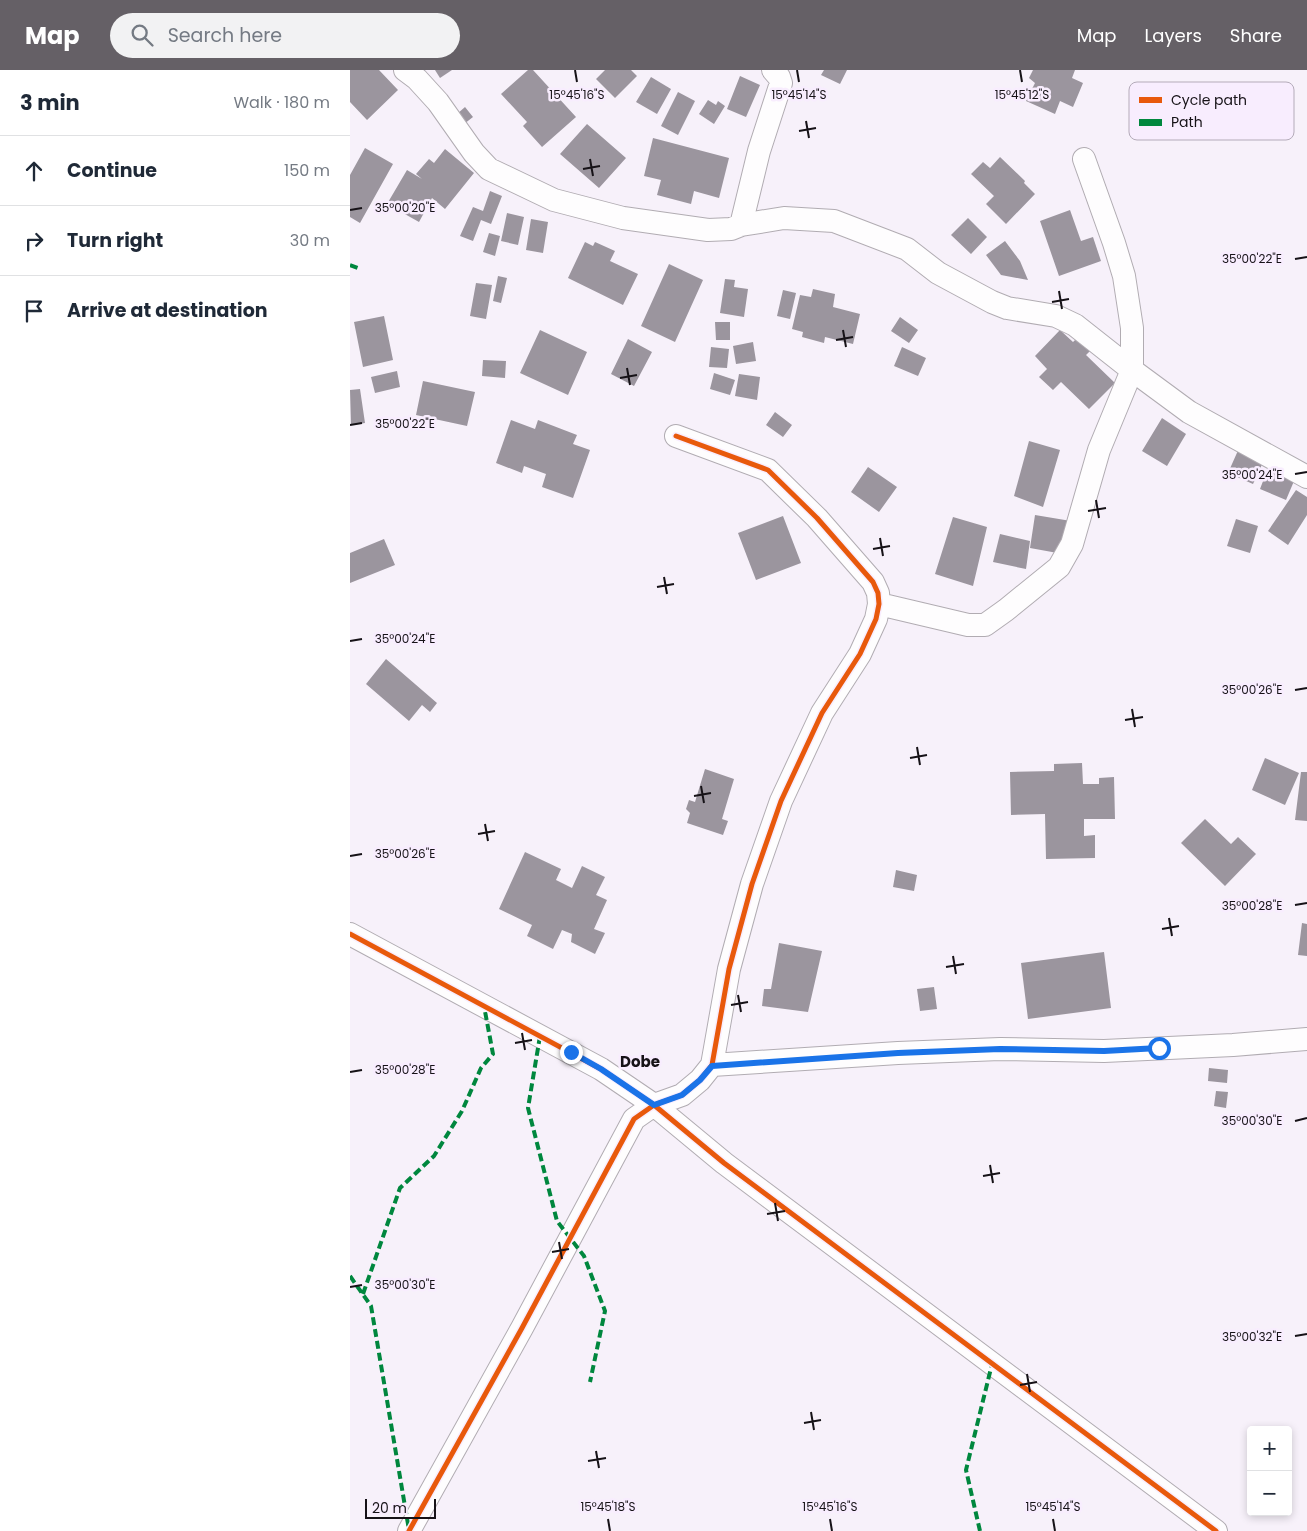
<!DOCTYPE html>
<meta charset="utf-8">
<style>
body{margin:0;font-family:Poppins,sans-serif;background:#f2f2f3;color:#1f2937}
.controls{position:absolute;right:15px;bottom:15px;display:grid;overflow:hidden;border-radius:5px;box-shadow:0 2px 8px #0003}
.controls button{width:45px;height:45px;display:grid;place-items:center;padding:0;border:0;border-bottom:1px solid #e0e1e3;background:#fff;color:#1f2937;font:25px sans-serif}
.scale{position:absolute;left:15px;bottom:12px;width:71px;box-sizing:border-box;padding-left:5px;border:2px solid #161217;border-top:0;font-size:14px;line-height:18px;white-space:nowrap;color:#161217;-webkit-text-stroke:4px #f8edfe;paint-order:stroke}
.stop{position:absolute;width:15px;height:15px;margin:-11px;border:4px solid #1a73e8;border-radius:50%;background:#fff}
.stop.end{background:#1a73e8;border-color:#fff;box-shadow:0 1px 5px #0008}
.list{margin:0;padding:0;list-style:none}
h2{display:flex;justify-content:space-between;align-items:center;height:65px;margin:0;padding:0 20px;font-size:21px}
h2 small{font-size:16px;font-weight:400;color:#747a83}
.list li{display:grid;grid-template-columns:32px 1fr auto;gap:15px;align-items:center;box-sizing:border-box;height:70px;padding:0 20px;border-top:1px solid #e0e1e3}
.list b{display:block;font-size:19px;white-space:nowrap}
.list em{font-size:16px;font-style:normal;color:#747a83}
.icon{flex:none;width:28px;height:28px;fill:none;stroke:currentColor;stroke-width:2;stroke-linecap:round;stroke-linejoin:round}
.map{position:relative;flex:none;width:957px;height:1461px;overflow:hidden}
header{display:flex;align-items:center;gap:30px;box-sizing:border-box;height:70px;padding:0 25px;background:#656066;color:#fff}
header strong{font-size:24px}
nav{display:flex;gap:28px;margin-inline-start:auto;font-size:18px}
.search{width:350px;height:45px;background:#f2f2f3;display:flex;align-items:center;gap:12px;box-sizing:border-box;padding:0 18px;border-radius:28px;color:#747a83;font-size:19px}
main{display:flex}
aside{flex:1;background:#fff}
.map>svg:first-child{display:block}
</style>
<header>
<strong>Map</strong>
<div class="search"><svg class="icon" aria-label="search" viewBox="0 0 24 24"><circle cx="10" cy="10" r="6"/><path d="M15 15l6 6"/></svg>Search here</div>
<nav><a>Map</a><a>Layers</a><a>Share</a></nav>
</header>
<main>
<aside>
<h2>3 min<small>Walk · 180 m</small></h2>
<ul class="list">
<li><svg class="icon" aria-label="ahead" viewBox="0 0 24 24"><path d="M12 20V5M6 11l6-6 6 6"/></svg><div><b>Continue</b></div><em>150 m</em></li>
<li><svg class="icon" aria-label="right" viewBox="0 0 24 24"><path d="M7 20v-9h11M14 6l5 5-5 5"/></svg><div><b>Turn right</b></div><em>30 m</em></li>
<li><svg class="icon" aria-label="arrive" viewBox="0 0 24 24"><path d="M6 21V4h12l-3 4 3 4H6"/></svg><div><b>Arrive at destination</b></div></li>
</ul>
</aside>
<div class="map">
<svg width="957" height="1461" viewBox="0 0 957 1461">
<rect width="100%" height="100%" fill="#f7f1fa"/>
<!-- building -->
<path fill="#9b959e" d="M0,0h29l19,20 -31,30 -17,-18z
M85,0h17l-12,8z
M178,0h5l43,47 -34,30 -19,-21 4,-4 -26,-28z
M255,0h26l6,6 -22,22 -19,-19z
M474,0h23l-7,14 -19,-9z
M683,0h42l-3,8 11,5 -10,24 -13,-6 -5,13 -29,-13 9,-18 -6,-5z
M390,6l20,9 -14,32 -19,-8z
M301,7l20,12 -14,25 -21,-12z
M328,22l17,9 -17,34 -17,-9z
M358,30l8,5 2,-4 7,5 -11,18 -15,-10z
M115,37l8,10 -9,7 -7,-10z
M237,54l39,34 -27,30 -39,-34z
M303,68l76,20 -10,40 -25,-7 -3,13 -34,-9 4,-15 -17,-4z
M15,78l28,16 -33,59 -10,-6v-42z
M95,79l29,24 -29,36 -13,-11 -13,24 -32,-18 20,-34 15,9 -6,-5 13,-15 5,4z
M650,87l25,24 -1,2 11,11 -29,30 -20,-20 8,-8 -23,-22 12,-12 7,6z
M140,121l12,5 -11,28 -10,-4 -8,21 -13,-5 13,-29 10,4z
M720,140l11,31 12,-4 8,24 -42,15 -19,-55z
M157,143l17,4 -6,28 -17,-4z
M618,148l19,19 -16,17 -20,-19z
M181,149l17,3 -5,31 -17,-3z
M139,163l11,3 -5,20 -12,-4z
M655,171l15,20 8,19 -27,-5 -15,-20z
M235,172l8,4 2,-4 20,9 -5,10 28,13 -15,31 -55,-27z
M319,194l34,16 -28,62 -34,-16z
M148,206l9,2 -6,25 -8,-2z
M375,209l10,1 -1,7 14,2 -4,28 -24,-4z
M126,213l16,2 -6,34 -16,-3z
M463,219l22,5 -2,13 27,7 -7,30 -28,-7 -1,6 -22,-6 1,-5 -11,-3 8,-34 11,2z
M433,220l13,3 -6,26 -13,-3z
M34,246l9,44 -30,7 -9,-45z
M550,247l18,13 -9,13 -18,-12z
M365,252h15v18h-14z
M190,260l47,22 -19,43 -48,-22z
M710,260l13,12 6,-6 13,13 -6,6 29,28 -26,26 -28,-27 -8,8 -14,-13 8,-8 -12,-13z
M278,269l24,13 -18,34 -23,-12z
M403,272l3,19 -20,3 -3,-18z
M361,277l18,2 -2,19 -18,-1z
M552,277l24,11 -8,18 -24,-10z
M133,290l23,1 -1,17 -23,-2z
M47,301l3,16 -25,6 -4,-16z
M364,303l21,7 -5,15 -20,-6z
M389,304l21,3 -3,23 -22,-4z
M73,311l52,11 -8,34 -51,-11z
M10,319l5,34 -14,2 -1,-35z
M425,342l17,13 -9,12 -17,-12z
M812,348l24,16 -19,32 -25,-15z
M161,350l24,9 3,-9 39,15 -4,9 17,6 -17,48 -31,-11 4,-13 -22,-8 -2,7 -26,-10z
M679,371l31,9 -17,57 -29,-11z
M890,376l25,12 -12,26 -25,-11z
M920,393l27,11 -11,26 -26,-11z
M518,397l29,20 -18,25 -28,-20z
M946,420l11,7v18l-19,30 -20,-14z
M685,445l36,6 -8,33 -33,-6z
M433,446l18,47 -45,17 -18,-47z
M603,447l34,10 -14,59 -38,-12z
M886,449l22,7 -8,27 -23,-7z
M650,464l30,7 -4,28 -33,-7z
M34,469l11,26 -45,18v-30z
M36,589l51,44 -7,9 -8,-7 -13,16 -43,-37z
M915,688l34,15 -14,32 -33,-15z
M732,693l1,21h16v-6l15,-1 1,42h-31v17l11,-1v23l-49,1 -1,-45 -34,1 -1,-43 44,-1v-7z
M355,699l29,10 -12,40 6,2 -5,14 -36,-12 3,-10 -4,-4 3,-9 6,2z
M951,702h6v49l-12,-1z
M855,749l26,25 7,-7 18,17 -31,32 -44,-43z
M175,782l36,17 -5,11 16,8 10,-22 23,11 -9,18 11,5 -13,29 11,4 -10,21 -24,-12 1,-8 -10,-4 -9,19 -26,-13 5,-11 -33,-16z
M546,800l21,5 -3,16 -21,-4z
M952,853l5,1v32l-9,-1z
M429,873l43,8 -14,61 -46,-6 2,-17h7z
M754,882l7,56 -83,11 -7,-56z
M584,917l3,22 -17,2 -3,-22z
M859,998l19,2 -1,13 -19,-2z
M866,1021l12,1 -2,16 -12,-2z"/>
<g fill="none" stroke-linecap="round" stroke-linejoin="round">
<!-- street casing -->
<g stroke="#b1acb2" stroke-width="24">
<path id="street" d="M55,0l12,9 21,23 36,51 15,16 65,31 69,18 85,12 23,-1 10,-4 43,-7 50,3 73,28 31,24 54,29 15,6 49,8 19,9 57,45 57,42 118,65
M391,155l18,-74 22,-68 -2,-6 -6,-7
M529,534l89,21h17l21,-15 53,-43 13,-23 27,-94 33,-80v-42l-8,-52 -10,-33 -30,-84
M0,864l251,135 53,36 70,58 492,368
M362,995l186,-12 102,-4 104,2 129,-6 74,-6
M59,1461l113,-203 112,-209 20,-14 28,-10 18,-15 12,-15 17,-96 23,-85 29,-83 41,-88 38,-59 16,-35 3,-15 -1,-11 -5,-11 -56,-64 -49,-48 -92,-34"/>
</g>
<!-- street -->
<use href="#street" stroke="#fefdfe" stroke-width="22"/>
<!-- quiet -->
<path stroke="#00873e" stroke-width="4" stroke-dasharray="8 4" stroke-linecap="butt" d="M0,195l8,3
M190,966l-12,72 29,113 27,35 21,55 -15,71
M0,1206l21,30 38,224
M13,1224l37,-106 34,-32 28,-45 19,-43 12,-14 -9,-48
M630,1461l-14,-61 26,-106"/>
<!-- cycleway casing -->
<g stroke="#f8edfe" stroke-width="8">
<path id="cycleway" d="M0,864l251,135 53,36 70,58 492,368
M59,1461l113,-203 112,-209 20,-14 28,-10 18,-15 12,-15 17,-96 23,-85 29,-83 41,-88 38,-59 16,-35 3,-15 -1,-11 -5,-11 -56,-64 -49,-48 -92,-34"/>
</g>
<!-- cycleway -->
<use href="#cycleway" stroke="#e8590c" stroke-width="5"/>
</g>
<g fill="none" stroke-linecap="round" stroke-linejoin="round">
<!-- route -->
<path stroke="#1a73e8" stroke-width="6" d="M221,982l30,17 53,36 28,-10 18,-15 12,-14 186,-13 102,-4 104,2 55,-3"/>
</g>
<!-- ticks -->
<path fill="none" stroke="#161217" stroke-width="2" d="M225,0l2,12M447,0l2,12M670,0l2,12M456,51l3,17M449,61l17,-3M240,89l3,17M233,99l17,-3M0,140l12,-2M945,189l12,-2M709,221l3,18M702,232l17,-3M493,260l3,17M486,270l17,-3M277,298l3,17M270,308l17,-3M0,355l12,-2M945,404l12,-2M746,430l3,18M738,441l18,-3M530,468l3,18M523,479l17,-3M314,507l3,17M307,517l17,-3M0,571l12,-2M945,620l12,-2M782,639l3,18M775,650l18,-3M567,677l3,18M560,688l17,-3M351,716l3,17M344,726l17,-3M135,754l3,17M128,764l17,-3M0,786l12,-2M945,835l12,-2M819,848l3,18M812,859l17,-3M603,886l3,18M596,897l18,-3M388,925l3,17M381,935l17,-3M172,963l3,17M165,973l17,-3M0,1002l12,-2M945,1051l12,-3M640,1095l3,18M633,1106l17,-3M425,1133l3,18M417,1144l18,-3M209,1172l3,17M202,1182l17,-3M0,1217l12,-2M945,1266l12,-2M677,1304l3,18M670,1315l17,-3M461,1342l3,18M454,1353l17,-3M246,1381l3,17M238,1391l18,-3M258,1449l2,12M480,1449l2,12M703,1449l2,12"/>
<g text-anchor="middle" stroke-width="5" stroke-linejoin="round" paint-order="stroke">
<!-- quarter labels -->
<g font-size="15" font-weight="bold" fill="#161217" stroke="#f8edfe">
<text x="290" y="997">Dobe</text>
</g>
</g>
<!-- legend -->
<rect x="779" y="12" width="165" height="58" rx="8" fill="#f8edfe" stroke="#b4abb9" stroke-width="1"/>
<rect x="789" y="27" width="23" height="6" fill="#e8590c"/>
<rect x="789" y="49" width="23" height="7" fill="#00873e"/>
<g font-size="14" fill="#161217">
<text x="821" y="35">Cycle path</text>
<text x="821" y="57">Path</text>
</g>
<g font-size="12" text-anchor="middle" fill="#161217" stroke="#f8edfe" stroke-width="5" stroke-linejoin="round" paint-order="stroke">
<text x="227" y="29">15°45'16"S</text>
<text x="449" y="29">15°45'14"S</text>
<text x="672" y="29">15°45'12"S</text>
<text x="55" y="142">35°00'20"E</text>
<text x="902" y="193">35°00'22"E</text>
<text x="55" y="358">35°00'22"E</text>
<text x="902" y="409">35°00'24"E</text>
<text x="55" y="573">35°00'24"E</text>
<text x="902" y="624">35°00'26"E</text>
<text x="55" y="788">35°00'26"E</text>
<text x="902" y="840">35°00'28"E</text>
<text x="55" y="1004">35°00'28"E</text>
<text x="902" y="1055">35°00'30"E</text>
<text x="55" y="1219">35°00'30"E</text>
<text x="902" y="1271">35°00'32"E</text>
<text x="258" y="1441">15°45'18"S</text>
<text x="480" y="1441">15°45'16"S</text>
<text x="703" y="1441">15°45'14"S</text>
</g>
</svg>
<div class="controls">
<button>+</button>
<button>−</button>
</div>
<div class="scale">20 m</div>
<div class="stop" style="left:809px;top:978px"></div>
<div class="stop end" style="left:221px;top:982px"></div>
</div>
</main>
